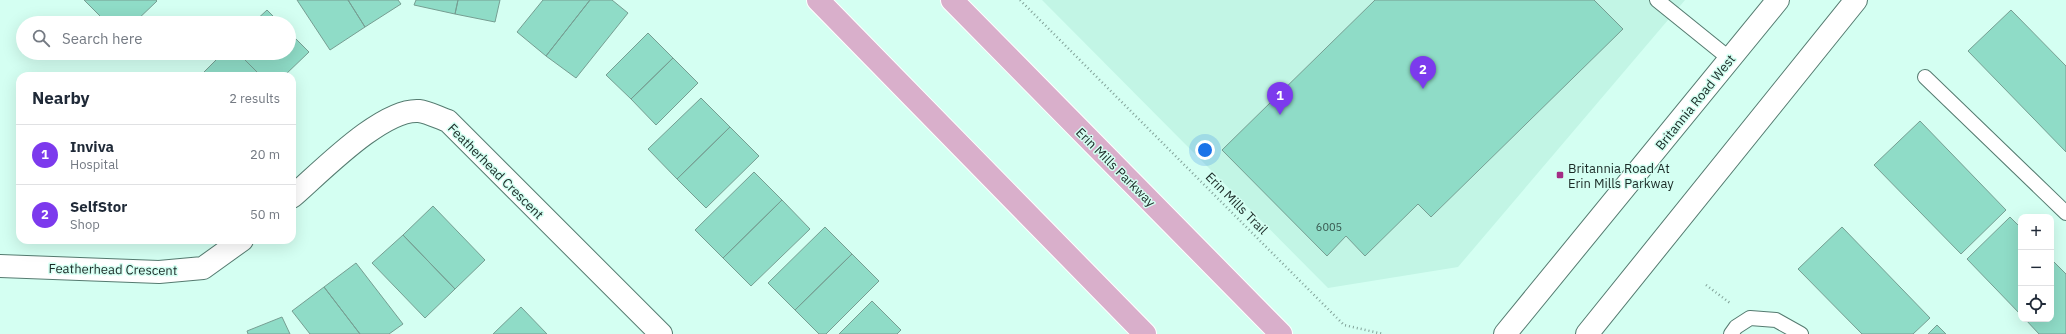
<!DOCTYPE html>
<meta charset="utf-8">
<style>
body{margin:0;font-family:"IBM Plex Sans",sans-serif;background:#f6f6f7;color:#1f2937}
.controls{position:absolute;right:12px;bottom:12px;display:grid;overflow:hidden;border-radius:8px;box-shadow:0 4px 16px #0002}
.controls button{width:36px;height:36px;display:grid;place-items:center;padding:0;border:0;border-bottom:1px solid #e0e1e3;background:#fff;color:#1f2937;font:20px sans-serif}
.you{position:absolute;left:1205px;top:150px;width:14px;height:14px;margin:-10px;border:3px solid #fff;border-radius:50%;background:#1a73e8;box-shadow:0 0 0 6px #1a73e833}
.badge{display:grid;place-items:center;width:26px;height:26px;border-radius:50%;background:#7c3aed;color:#fff;font-size:13px;font-weight:700}
.pin{position:absolute;translate:-50% -33px;filter:drop-shadow(0 1px 2px #0008)}
.pin::after{content:'';position:absolute;top:21px;width:14px;height:12px;background:inherit;clip-path:polygon(0 0,100% 0,50% 100%)}
.list{margin:0;padding:0;list-style:none}
h2{display:flex;justify-content:space-between;align-items:center;height:52px;margin:0;padding:0 16px;font-size:17px}
h2 small{font-size:13px;font-weight:400;color:#747a83}
.list li{display:grid;grid-template-columns:26px 1fr auto;gap:12px;align-items:center;box-sizing:border-box;height:60px;padding:0 16px;border-top:1px solid #e0e1e3}
.list b{display:block;font-size:15px;white-space:nowrap}
.list p{margin:0;font-size:13px;white-space:nowrap;color:#747a83}
.list em{font-size:13px;font-style:normal;color:#747a83}
.icon{flex:none;width:22px;height:22px;fill:none;stroke:currentColor;stroke-width:2;stroke-linecap:round;stroke-linejoin:round}
.map{position:relative;flex:none;width:2066px;height:334px;overflow:hidden}
.search{position:absolute;background:#fff;box-shadow:0 4px 16px #0002;left:16px;top:16px;width:280px;height:44px;display:flex;align-items:center;gap:10px;box-sizing:border-box;padding:0 14px;border-radius:22px;color:#747a83;font-size:15px}
.panel{position:absolute;background:#fff;box-shadow:0 4px 16px #0002;left:16px;top:72px;width:280px;height:172px;border-radius:12px}
.map>svg:first-child{display:block}
</style>
<div class="map">
<svg width="2066" height="334" viewBox="0 0 2066 334">
<rect width="100%" height="100%" fill="#d4fff2"/>
<!-- built -->
<path fill="#c2f5e5" d="M1042,0h643l-227,267 -130,21z"/>
<!-- building -->
<path fill="#8fdcc7" stroke="#769e92" d="M84,0h72l1,1 -23,22h-27z
M297,0h51l17,27 -35,23z
M348,0h50l3,4 -36,23z
M416,0h42l-3,14 -41,-9z
M458,0h42l-5,22 -40,-8z
M543,0h47l-44,56 -29,-24z
M590,0h22l16,13 -52,65 -30,-22z
M1375,0h219l29,29 -192,188 -13,-13 -53,52 -19,-20 -19,20 -105,-106z
M267,10l13,13h-27z
M2011,10l55,56v86l-98,-101z
M289,32l20,20 -25,24h-23l-23,-23h51z
M648,33l25,25 -42,41 -25,-24z
M223,53h15l23,23h-61z
M673,58l25,25 -42,42 -25,-26z
M701,98l29,29 -53,52 -29,-30z
M1920,121l86,89 -45,44 -87,-89z
M730,127l29,29 -53,52 -29,-29z
M754,172l28,28 -59,58 -28,-28z
M782,200l28,29 -59,57 -28,-28z
M433,206l52,54 -30,29 -52,-54z
M2010,217l11,11v87l-54,-56z
M825,227l27,27 -57,56 -27,-27z
M1842,227l88,91 -17,16h-51l-64,-65z
M403,235l52,54 -30,29 -53,-55z
M852,254l27,27 -53,53h-7l-24,-24z
M2051,259l15,15v60h-27l-14,-15h26z
M356,263l47,61 -14,10h-29l-36,-47z
M324,287l36,47h-50l-18,-23z
M872,301l29,29 -4,4h-58z
M521,307l26,27h-54z
M282,317l8,17h-42l-1,-3z
M1937,325l9,9h-18z"/>
<g fill="none" stroke-linecap="round" stroke-linejoin="round">
<!-- service casing -->
<g stroke="#557b70" stroke-width="16">
<path id="service" d="M1657,0l73,59
M1925,77l141,136
M1731,334l5,-7 14,-9 26,2 25,14"/>
</g>
<!-- minor casing -->
<g stroke="#557b70" stroke-width="24">
<path id="minor" d="M292,197c28,-24 90,-89 127,-86 9,1 20,7 29,10l213,213
M0,266l159,6 44,-4 39,-28"/>
</g>
<!-- secondary casing -->
<g stroke="#557b70" stroke-width="24">
<path id="secondary" d="M1505,334l273,-334
M1587,334l269,-334"/>
</g>
<!-- primary casing -->
<g stroke="#fff" stroke-width="24">
<path id="primary" d="M818,0l327,334
M952,0l329,334"/>
</g>
<!-- path -->
<path stroke="#82a299" stroke-width="2.5" stroke-dasharray="1 3" stroke-linecap="butt" d="M1020,0l324,325 39,9
M1706,285l24,18"/>
<!-- service -->
<use href="#service" stroke="#fff" stroke-width="14"/>
<!-- minor -->
<use href="#minor" stroke="#fff" stroke-width="22"/>
<!-- secondary -->
<use href="#secondary" stroke="#fff" stroke-width="22"/>
<!-- primary -->
<use href="#primary" stroke="#d9afcb" stroke-width="22"/>
</g>
<!-- markers -->
<rect fill="#a42d85" stroke="#d4fff2" stroke-width="1.5" x="1556" y="171" width="8" height="8" rx="2"/>
<g text-anchor="middle" stroke-width="3" stroke-linejoin="round" paint-order="stroke">
<!-- number labels -->
<g font-size="11" fill="#37564e">
<text x="1329" y="231">6005</text>
</g>
<!-- street labels -->
<g font-size="13" fill="#1a2a26" stroke="#d4fff2">
<text transform="translate(1695 102) rotate(-51)" y="5">Britannia Road West</text>
<text transform="translate(1116 167) rotate(45)" y="5">Erin Mills Parkway</text>
<text transform="translate(496 171) rotate(45)" y="5">Featherhead Crescent</text>
<text transform="translate(1237 203) rotate(45)" y="5">Erin Mills Trail</text>
<text transform="translate(113 269) rotate(1)" y="5">Featherhead Crescent</text>
</g>
<!-- poi labels -->
<g font-size="13" fill="#1a2a26" stroke="#d4fff2" text-anchor="start">
<text x="1568" y="173">Britannia Road At<tspan x="1568" dy="15">Erin Mills Parkway</tspan></text>
</g>
</g>
</svg>
<div class="controls">
<button>+</button>
<button>−</button>
<button><svg class="icon" aria-label="locate" viewBox="0 0 24 24"><circle cx="12" cy="12" r="6"/><path d="M12 2v4M12 18v4M2 12h4M18 12h4"/></svg></button>
</div>
<div class="you"></div>
<div class="pin badge" style="left:1280px;top:115px">1</div>
<div class="pin badge" style="left:1423px;top:89px">2</div>
<div class="search"><svg class="icon" aria-label="search" viewBox="0 0 24 24"><circle cx="10" cy="10" r="6"/><path d="M15 15l6 6"/></svg>Search here</div>
<section class="panel">
<h2>Nearby<small>2 results</small></h2>
<ul class="list">
<li><span class="badge">1</span><div><b>Inviva</b><p>Hospital</p></div><em>20 m</em></li>
<li><span class="badge">2</span><div><b>SelfStor</b><p>Shop</p></div><em>50 m</em></li>
</ul>
</section>
</div>
